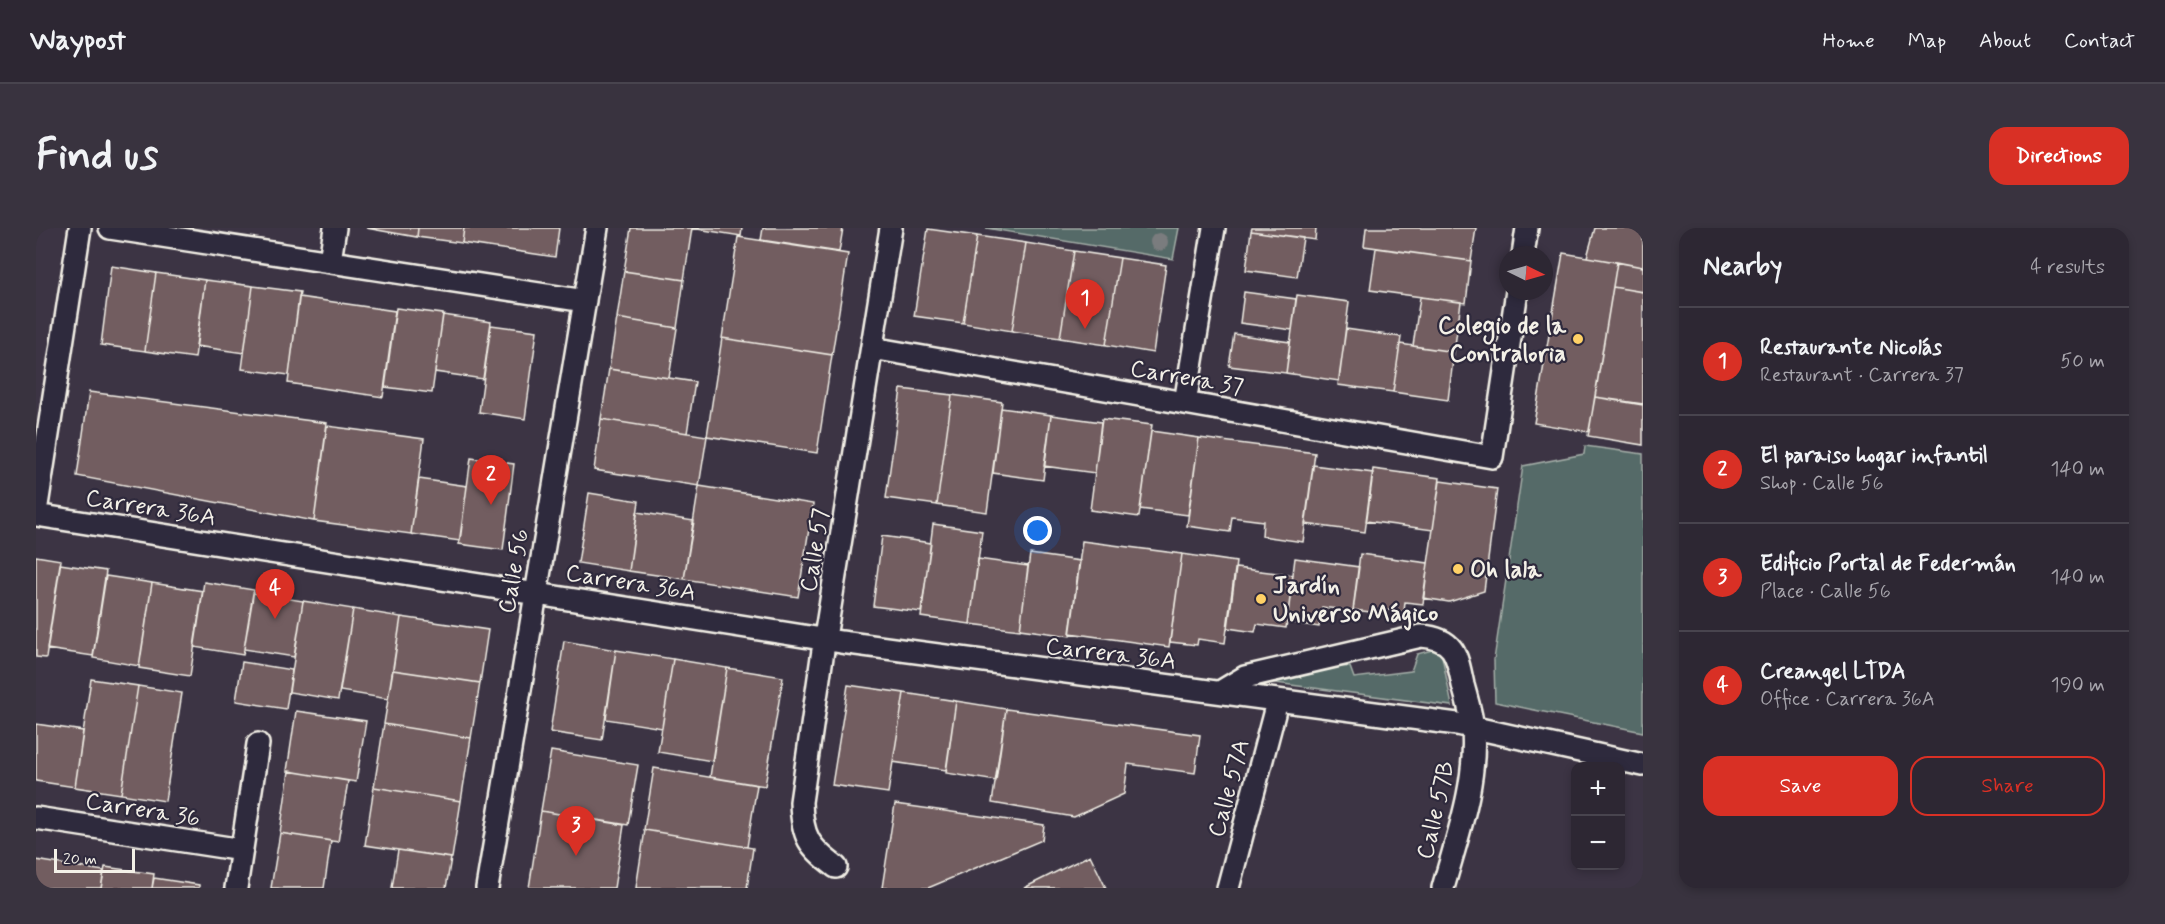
<!DOCTYPE html>
<meta charset="utf-8">
<style>
body{margin:0;font-family:Mynerve,sans-serif;background:#39333f;color:#f1f3f6}
.controls{position:absolute;right:18px;bottom:18px;display:grid;overflow:hidden;border-radius:12px;box-shadow:0 3px 9px #0003}
.controls button{width:54px;height:54px;display:grid;place-items:center;padding:0;border:0;border-bottom:2px solid #48444e;background:#2d2733;color:#f1f3f6;font:30px sans-serif}
.compass{position:absolute;left:1463px;top:18px;width:54px;height:54px;border-radius:50%;background:#2d2733;box-shadow:0 3px 9px #0003;rotate:95deg}
.scale{position:absolute;left:18px;bottom:15px;width:81px;box-sizing:border-box;padding-left:6px;border:3px solid #f4f1e8;border-top:0;font-size:16px;line-height:21px;white-space:nowrap;color:#f4f1e8;-webkit-text-stroke:4px #2f2a3d;paint-order:stroke}
.you{position:absolute;left:1002px;top:303px;width:21px;height:21px;margin:-15px;border:4px solid #fff;border-radius:50%;background:#1a73e8;box-shadow:0 0 0 9px #1a73e833}
.badge{display:grid;place-items:center;width:39px;height:39px;border-radius:50%;background:#d93025;color:#fff;font-size:20px;font-weight:700}
.pin{position:absolute;translate:-50% -50px;filter:drop-shadow(0 2px 3px #0008)}
.pin::after{content:'';position:absolute;top:32px;width:21px;height:18px;background:inherit;clip-path:polygon(0 0,100% 0,50% 100%)}
.list{margin:0;padding:0;list-style:none}
h2{display:flex;justify-content:space-between;align-items:center;height:78px;margin:0;padding:0 24px;font-size:26px}
h2 small{font-size:20px;font-weight:400;color:#a7a5ac}
.list li{display:grid;grid-template-columns:39px 1fr auto;gap:18px;align-items:center;box-sizing:border-box;height:108px;padding:0 24px;border-top:2px solid #48444e}
.list b{display:block;font-size:22px;white-space:nowrap}
.list p{margin:0;font-size:20px;white-space:nowrap;color:#a7a5ac}
.list em{font-size:20px;font-style:normal;color:#a7a5ac}
.actions{display:flex;gap:12px;padding:18px 24px}
.actions a{flex:1;padding:14px 0;border:2px solid #d93025;border-radius:18px;text-align:center;font-size:21px;color:#d93025}
.actions .main{background:#d93025;color:#fff}
.map{position:relative;flex:none;width:1607px;height:660px;overflow:hidden;border-radius:18px}
header{display:flex;align-items:center;gap:36px;box-sizing:border-box;height:84px;padding:0 30px;background:#2d2733;border-bottom:2px solid #48444e}
header strong{font-size:28px}
nav{display:flex;gap:33px;margin-inline-start:auto;font-size:21px}
.intro{display:flex;align-items:center;justify-content:space-between;box-sizing:border-box;height:144px;padding:0 36px}
h1{margin:0;font-size:42px}
.button{padding:15px 27px;border-radius:18px;background:#d93025;color:#fff;font-size:21px;font-weight:700}
main{display:flex;gap:36px;padding:0 36px}
aside{flex:1;background:#2d2733;border-radius:18px;box-shadow:0 3px 9px #0003}
.map>svg:first-child{display:block}
</style>
<header>
<strong>Waypost</strong>
<nav><a>Home</a><a>Map</a><a>About</a><a>Contact</a></nav>
</header>
<div class="intro"><h1>Find us</h1><a class="button">Directions</a></div>
<main>
<div class="map">
<svg width="1607" height="660" viewBox="0 0 1607 660">
<rect width="100%" height="100%" fill="#3c3444"/>
<filter id="ink" filterUnits="userSpaceOnUse"><feTurbulence type="fractalNoise" baseFrequency=".0167" numOctaves="2"/><feDisplacementMap in="SourceGraphic" scale="12" xChannelSelector="R" yChannelSelector="G"/><feConvolveMatrix kernelMatrix="1 2 1 2 8 2 1 2 1" color-interpolation-filters="sRGB"/></filter>
<g filter="url(#ink)">
<!-- green -->
<path fill="#556b67" stroke="#a4aea8" stroke-width="1.5" d="M950,0h193l-6,31z
M1549,218l58,8v278l-148,-30 -1,-42 29,-194 61,-12z
M1396,422l8,2 2,4 10,50 -184,-24 68,-16 14,1 4,11 57,-7 6,-17z"/>
<!-- building -->
<path fill="#725d60" stroke="#f4f1e8" stroke-width="1.5" d="M330,0h52l-1,9z
M382,0h46l-2,15 -45,-6z
M428,0h95l-4,29 -93,-14z
M595,0h61l-8,52 -60,-9z
M655,0h51l-1,8z
M727,0h80l-4,24 -78,-12z
M1216,0h64l-1,12 -64,-9z
M1330,0h110l-5,33 -107,-15z
M1559,0h48v39l-56,-10z
M892,1l49,7 -14,87 -49,-7z
M1215,3l52,7 -6,39 -51,-7z
M941,8l49,7 -14,88 -49,-8z
M702,9l110,17 -16,101 -110,-17z
M990,15l48,8 -14,87 -48,-7z
M1340,20l95,13 -5,42 -96,-13z
M1038,23l46,7 -14,87 -46,-7z
M1527,25l54,9 -28,170 -55,-9z
M1084,30l46,7 -13,88 -47,-8z
M1581,34l26,5v25l-30,-5z
M75,38l45,7 -11,78 -44,-6z
M588,43l60,9 -7,48 -60,-10z
M120,45l49,7 -10,78 -50,-7z
M169,52l48,6 -9,67 -48,-7z
M217,58l47,6 -11,83 -47,-6z
M1577,59l30,5v112l-48,-7z
M1208,64l52,7 -4,31 -52,-7z
M1261,67l52,7 -10,79 -53,-8z
M263,69l96,14 -12,86 -95,-14z
M1384,69l41,5 -7,50 -41,-6z
M360,80l47,6 -11,79 -47,-6z
M407,87l48,7 -8,57 -48,-7z
M581,90l60,10 -8,50 -60,-9z
M455,97l46,6 -12,88 -46,-7z
M1310,101l55,8 -8,55 -55,-7z
M1198,106l56,8 -4,31 -57,-7z
M686,110l110,17 -15,98 -110,-17z
M1364,116l54,8 -6,48 -55,-8z
M573,141l86,13 -8,51 -86,-14z
M865,161l51,6 -15,110 -51,-7z
M53,164l238,31 -13,98 -237,-45z
M916,167l50,7 -15,110 -50,-7z
M1559,169l48,8v40l-55,-9z
M965,180l50,7 -8,65 -50,-7z
M1015,187l50,7 -6,51 -51,-7z
M565,191l106,17 -8,50 -105,-16z
M1066,191l50,6 -13,92 -49,-7z
M291,198l97,13 -13,95 -97,-13z
M1115,203l48,7 -11,77 -48,-6z
M1163,210l116,15 -12,89 -41,-6 1,-15 -31,-4 -2,15 -43,-6z
M435,230l43,6 -11,86 -44,-6z
M1277,237l60,8 -8,59 -60,-8z
M1337,241l67,9 -7,52 -67,-9z
M383,251l48,7 -7,55 -49,-7z
M1404,253l57,8 -13,102 -35,11 -26,-4z
M663,258l114,18 -15,93 -114,-18z
M553,265l50,8 -10,70 -51,-8z
M601,284l57,9 -10,58 -55,-8z
M897,296l49,7 -12,93 -49,-7z
M846,308l49,7 -10,69 -48,-6z
M1046,313l100,13 -13,93 -99,-14z
M994,326l50,7 -10,75 -50,-7z
M1146,326l54,8 -11,81 -27,-4 -1,6 -27,-3z
M1324,326l68,9 -5,41 -18,-2 -1,10 -24,-3v4l-27,-3z
M0,328l25,4 -15,98 -10,-1z
M1259,330l64,9 -6,44 -31,-4 -3,20 -32,-5z
M942,331l50,7 -8,64 -50,-6z
M24,336l46,7 -13,85 -46,-7z
M1200,340l57,7 -7,53 -29,-4 -2,8 -27,-4z
M70,348l46,7 -13,83 -46,-8z
M168,354l50,8 -11,65 -49,-8z
M116,355l51,8 -13,85 -51,-8z
M217,365l50,8 -9,56 -50,-8z
M267,373l50,8 -15,91 -49,-8z
M317,381l48,8 -13,82 -48,-8z
M365,389l87,13 -8,53 -87,-13z
M528,413l52,9 -14,90 -52,-8z
M580,422l57,9 -11,69 -56,-9z
M637,431l54,9 -15,93 -54,-9z
M206,434l50,8 -6,39 -50,-8z
M691,440l56,9 -18,109 -55,-9z
M357,442l87,13 -9,55 -87,-14z
M55,451l47,7 -17,108 -46,-7z
M812,457l56,8 -16,100 -56,-8z
M102,458l44,7 -17,108 -44,-7z
M868,465l52,8 -10,69 -53,-8z
M920,473l50,8 -10,72 -50,-8z
M970,481l194,26 -5,38 -67,-9 -4,30 -50,23 -82,-14z
M260,483l70,10 -10,61 -69,-11z
M0,496l47,7 -8,56 -39,-6z
M348,496l87,14 -10,63 -87,-14z
M515,523l87,14 -10,60 -87,-14z
M618,540l103,17 -10,62 -103,-17z
M253,543l59,10 -10,61 -58,-9z
M338,559l87,14 -9,57 -87,-13z
M859,576l149,21 -2,15 -114,48h-46z
M505,583l83,14 -10,63h-85z
M609,602l108,18 -6,40h-111z
M244,605l51,8 -7,47h-53z
M362,622l53,8 -5,30h-54z
M1054,627l16,33h-82z
M0,632l68,11 -3,17h-65z
M69,639l49,7 -2,14h-51z
M118,650l45,7v3h-47z"/>
<g fill="none" stroke-linecap="round" stroke-linejoin="round">
<!-- minor casing -->
<g stroke="#f4f1e8" stroke-width="26">
<path id="minor" d="M74,0l475,73
M1487,27l4,-27
M294,33l5,-33
M836,120l620,109 25,-166
M1149,175l29,-175
M0,284l44,-284
M0,287l805,127 616,82 186,41
M1184,464l25,-15 176,-41c34,2 36,20 42,49 4,15 9,30 10,45 4,54 -16,107 -30,158
M0,590l206,32
M800,639c-27,-20 -34,-30 -35,-65l22,-152 68,-422
M200,660l22,-144
M451,660l110,-660
M1192,660l46,-174 2,-14"/>
</g>
<!-- minor -->
<use href="#minor" stroke="#2f2a3d" stroke-width="21"/>
</g>
<!-- trees -->
<circle fill="#7a7b7e" cx="1123" cy="14" r="9"/>
</g>
<!-- markers -->
<g fill="#ffd166" stroke="#2f2a3d" stroke-width="2">
<circle cx="1542" cy="111" r="6"/>
<circle cx="1422" cy="341" r="6"/>
<circle cx="1225" cy="371" r="6"/>
</g>
<g text-anchor="middle" stroke-width="4.5" stroke-linejoin="round" paint-order="stroke">
<!-- poi labels -->
<g font-size="24" font-weight="bold" fill="#f4f1e8" stroke="#2f2a3d" text-anchor="start">
<text x="1530" y="105" text-anchor="end">Colegio de la<tspan x="1530" dy="28">Contraloria</tspan></text>
<text x="1434" y="349">Oh lala</text>
<text x="1237" y="365">Jardín<tspan x="1237" dy="28">Universo Mágico</tspan></text>
</g>
<!-- street labels -->
<g font-size="24" fill="#f4f1e8" stroke="#2f2a3d">
<text transform="translate(1151 149) rotate(10)" y="8">Carrera 37</text>
<text transform="translate(115 279) rotate(9)" y="8">Carrera 36A</text>
<text transform="translate(778 322) rotate(-81)" y="8">Calle 57</text>
<text transform="translate(477 343) rotate(-80)" y="8">Calle 56</text>
<text transform="translate(595 354) rotate(9)" y="8">Carrera 36A</text>
<text transform="translate(1075 425) rotate(7)" y="8">Carrera 36A</text>
<text transform="translate(1192 560) rotate(-75)" y="8">Calle 57A</text>
<text transform="translate(107 581) rotate(9)" y="8">Carrera 36</text>
<text transform="translate(1399 582) rotate(-77)" y="8">Calle 57B</text>
</g>
</g>
</svg>
<div class="controls">
<button>+</button>
<button>−</button>
</div>
<svg class="compass" viewBox="-18 -18 36 36"><path d="M0-13l5 13h-10z" fill="#e53935"/><path d="M0 13l5-13h-10z" fill="#a7a5ac"/></svg>
<div class="scale">20 m</div>
<div class="you"></div>
<div class="pin badge" style="left:1049px;top:101px">1</div>
<div class="pin badge" style="left:455px;top:277px">2</div>
<div class="pin badge" style="left:540px;top:628px">3</div>
<div class="pin badge" style="left:239px;top:391px">4</div>
</div>
<aside>
<h2>Nearby<small>4 results</small></h2>
<ul class="list">
<li><span class="badge">1</span><div><b>Restaurante Nicolás</b><p>Restaurant · Carrera 37</p></div><em>50 m</em></li>
<li><span class="badge">2</span><div><b>El paraiso hogar infantil</b><p>Shop · Calle 56</p></div><em>140 m</em></li>
<li><span class="badge">3</span><div><b>Edificio Portal de Federmán</b><p>Place · Calle 56</p></div><em>140 m</em></li>
<li><span class="badge">4</span><div><b>Creangel LTDA</b><p>Office · Carrera 36A</p></div><em>190 m</em></li>
</ul>
<div class="actions"><a class="main">Save</a><a>Share</a></div>
</aside>
</main>
